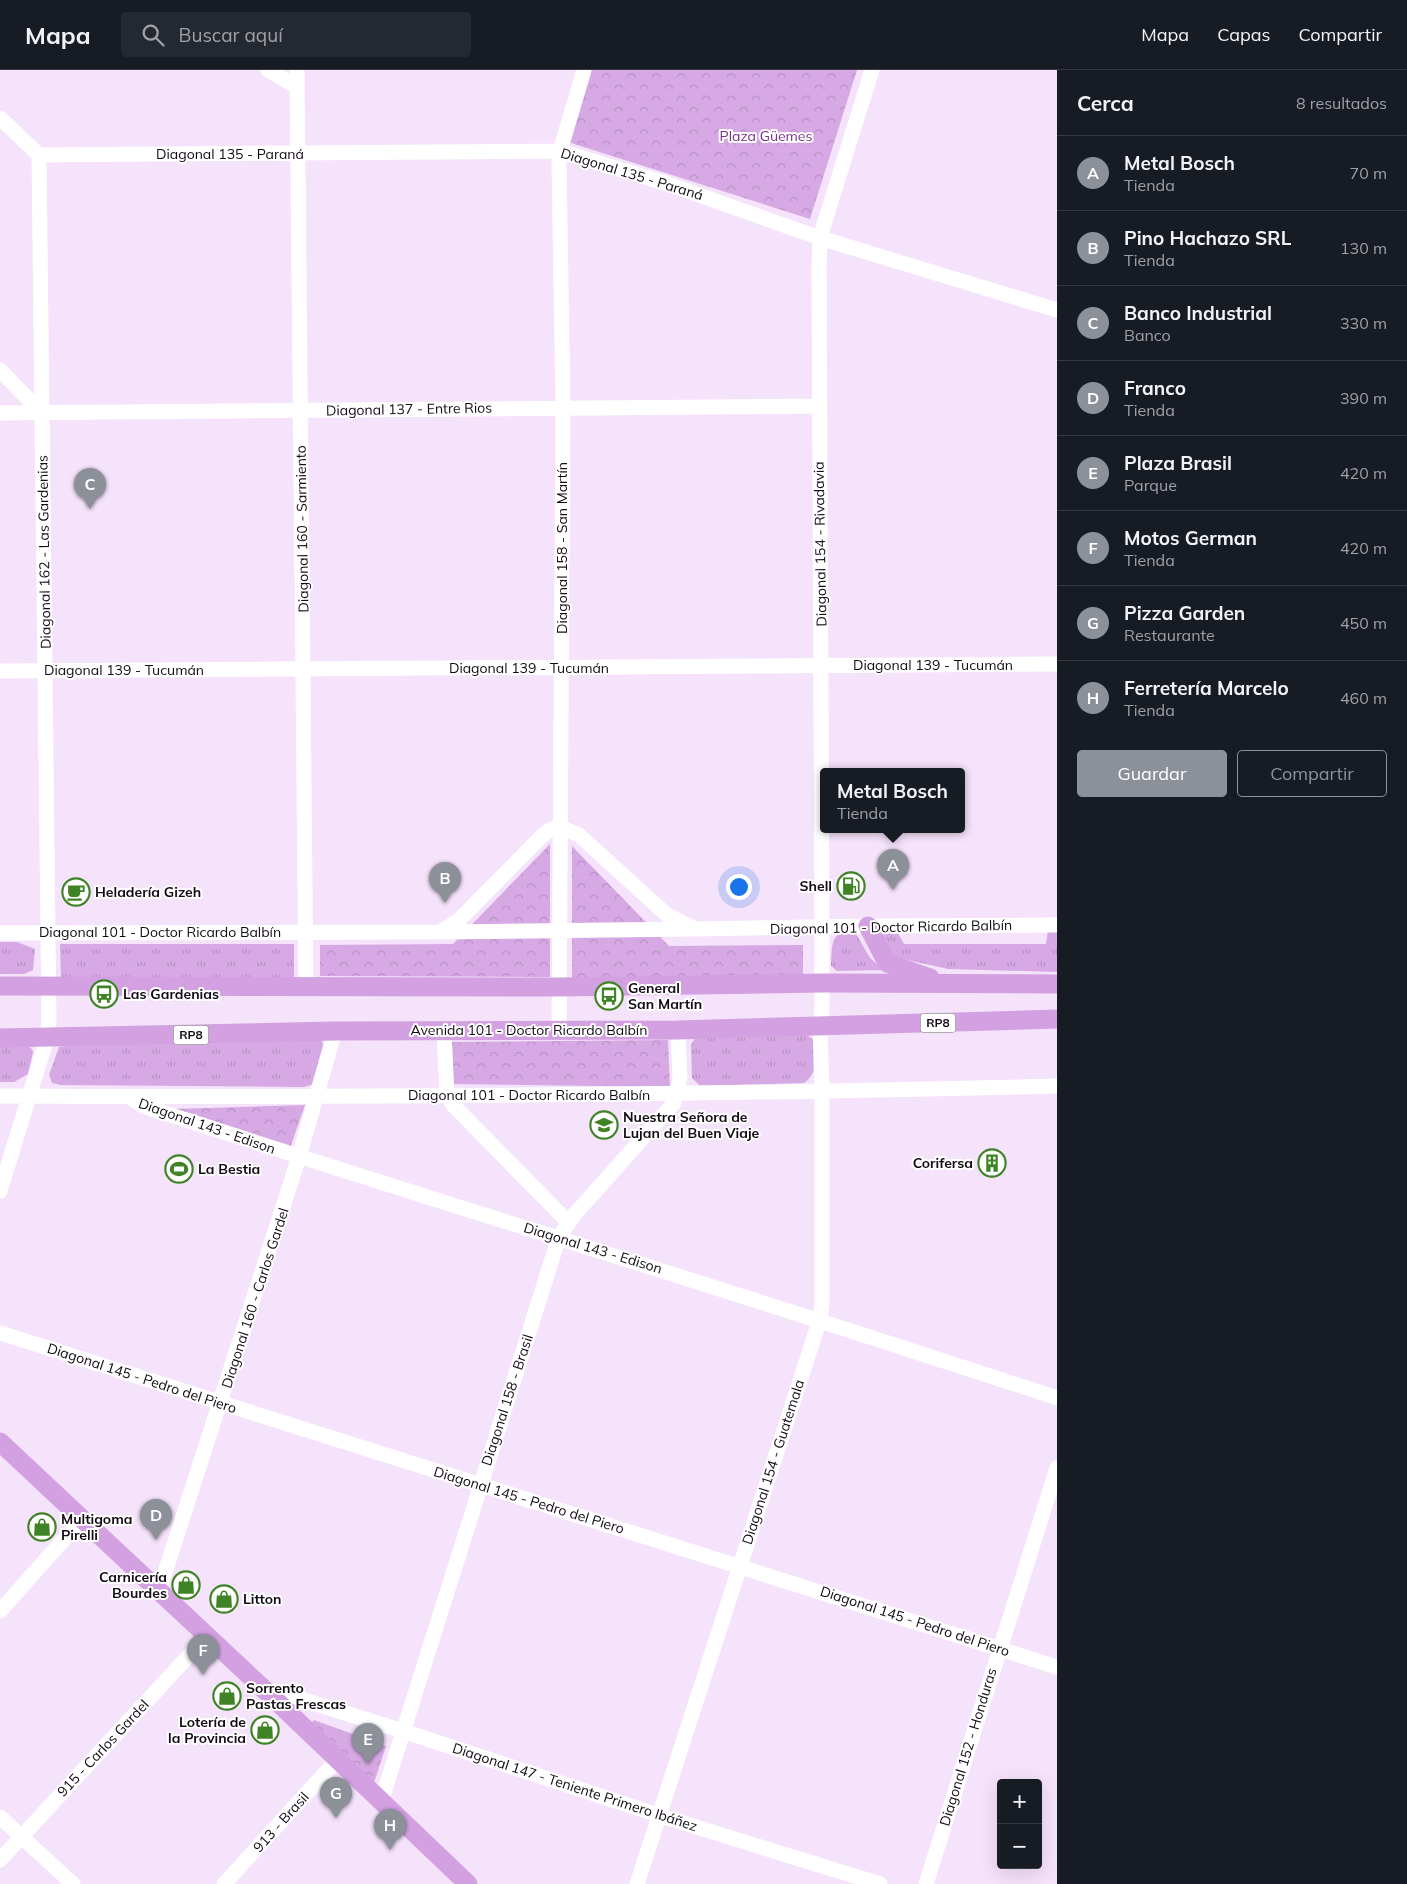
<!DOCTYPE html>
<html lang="es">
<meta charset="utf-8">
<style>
body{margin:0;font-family:Mulish,sans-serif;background:#242831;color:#f1f3f6}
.controls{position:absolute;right:15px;bottom:15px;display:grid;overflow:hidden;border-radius:5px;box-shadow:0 5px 20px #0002}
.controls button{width:45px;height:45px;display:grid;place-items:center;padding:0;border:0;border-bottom:1px solid #363941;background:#171b24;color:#f1f3f6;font:25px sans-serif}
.you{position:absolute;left:738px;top:816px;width:18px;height:18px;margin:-12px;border:4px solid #fff;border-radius:50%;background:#1a73e8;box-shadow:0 0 0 8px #1a73e833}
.badge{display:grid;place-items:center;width:32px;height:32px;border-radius:50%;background:#8c9099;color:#fff;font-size:16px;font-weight:700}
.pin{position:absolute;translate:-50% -41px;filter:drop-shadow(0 1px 2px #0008)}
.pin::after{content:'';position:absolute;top:26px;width:18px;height:15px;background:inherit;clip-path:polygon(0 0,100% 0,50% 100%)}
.popup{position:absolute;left:820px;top:698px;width:145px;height:65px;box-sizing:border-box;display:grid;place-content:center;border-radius:5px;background:#171b24;filter:drop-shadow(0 1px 4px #0005);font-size:16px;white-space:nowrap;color:#9ea1a6}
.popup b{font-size:19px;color:#f1f3f6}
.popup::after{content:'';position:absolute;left:50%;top:100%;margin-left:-10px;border:10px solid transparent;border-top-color:#171b24}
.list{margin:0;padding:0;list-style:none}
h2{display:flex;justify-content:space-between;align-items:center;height:65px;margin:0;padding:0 20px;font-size:21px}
h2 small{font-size:16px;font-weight:400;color:#9ea1a6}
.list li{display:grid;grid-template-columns:32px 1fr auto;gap:15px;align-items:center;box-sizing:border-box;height:75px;padding:0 20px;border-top:1px solid #363941}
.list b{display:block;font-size:19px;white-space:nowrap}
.list p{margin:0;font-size:16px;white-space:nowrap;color:#9ea1a6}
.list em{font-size:16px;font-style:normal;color:#9ea1a6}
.actions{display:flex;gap:10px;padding:15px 20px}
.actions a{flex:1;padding:11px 0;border:1px solid #8c9099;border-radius:5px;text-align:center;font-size:18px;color:#8c9099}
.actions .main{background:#8c9099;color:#fff}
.icon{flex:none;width:28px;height:28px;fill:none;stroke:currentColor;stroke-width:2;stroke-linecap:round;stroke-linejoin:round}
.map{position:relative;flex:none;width:1057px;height:1814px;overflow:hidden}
header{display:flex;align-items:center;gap:30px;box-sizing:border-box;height:70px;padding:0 25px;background:#171b24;border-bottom:1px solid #363941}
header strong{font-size:24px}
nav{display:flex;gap:28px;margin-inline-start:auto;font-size:18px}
.search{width:350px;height:45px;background:#242831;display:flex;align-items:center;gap:12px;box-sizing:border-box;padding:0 18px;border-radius:5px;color:#9ea1a6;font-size:19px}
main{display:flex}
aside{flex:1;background:#171b24}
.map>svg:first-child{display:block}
</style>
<header>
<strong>Mapa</strong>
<div class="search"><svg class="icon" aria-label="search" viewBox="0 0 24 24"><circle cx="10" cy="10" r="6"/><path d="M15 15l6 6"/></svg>Buscar aquí</div>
<nav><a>Mapa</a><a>Capas</a><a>Compartir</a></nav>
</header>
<main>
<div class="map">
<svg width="1057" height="1814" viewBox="0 0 1057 1814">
<defs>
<pattern id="grass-tufts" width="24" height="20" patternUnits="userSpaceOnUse" patternTransform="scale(1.25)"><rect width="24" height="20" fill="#d7a9e4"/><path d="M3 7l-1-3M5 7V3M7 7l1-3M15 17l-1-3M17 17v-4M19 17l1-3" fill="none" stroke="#b890c3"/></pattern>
<pattern id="park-crowns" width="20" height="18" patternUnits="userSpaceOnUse" patternTransform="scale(1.25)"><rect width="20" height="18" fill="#d7a9e4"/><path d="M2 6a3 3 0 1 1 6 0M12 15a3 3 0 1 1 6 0" fill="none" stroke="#b890c3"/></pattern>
</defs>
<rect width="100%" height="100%" fill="#f5e2fb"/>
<!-- grass -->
<path fill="url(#grass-tufts)" d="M896,860l8,14h142l2,-14 9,1v41l-109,-3 -54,-12 -14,-18 5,-8z
M842,861l13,1 15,26 14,12 -47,1 -6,-5c1,-14 -1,-27 11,-35z
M0,872h17l18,7 -2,21 -9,4h-24z
M60,874h234v34l-233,1z
M804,963l10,7c1,16 5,33 -10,43l-104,3 -8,-8 -1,-34 7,-9z
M315,968l6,2 4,7 -11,37 -10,3 -244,-2 -8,-2 -3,-8 10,-28 6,-1z
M26,975l5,3 2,4 -5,22 -14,8h-14v-36z"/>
<!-- park -->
<path fill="url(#park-crowns)" d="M591,0h266l-47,149 -242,-77z
M550,774v133l-230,-1v-31l133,-1z
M572,776l97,100 134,-1v32l-231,2z
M668,970l2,47 -221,-3 1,-42z
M305,1035l-15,43 -115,-39z
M314,1650l72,26 -12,37 -63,-60z"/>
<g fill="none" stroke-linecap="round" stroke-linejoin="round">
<!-- minor -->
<path stroke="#fff" stroke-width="15" d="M268,0l29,17
M297,0l9,917
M0,48l39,37
M39,85l521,-4 108,33 152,54 237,72
M0,300l42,43
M0,343l819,-7
M0,601l1057,-7
M442,862l249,-3
M0,863l440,-1 19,-12 82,-83 8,-7 12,-3 18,8 88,80 28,14 173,-3 189,-1
M444,960l3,65 6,10 115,117
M559,961l4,-624 -4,-245 1,-11 24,-81
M0,1026c352,2 705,-1 1057,-10
M131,1028l12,8c304,99 610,191 914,292
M0,1121l47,-153 2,-19 -10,-864
M0,1263l1057,334
M159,1521l140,-434 36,-126
M0,1541l82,-92
M269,1624l28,4 106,33 258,85 219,68
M381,1732l178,-565 16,-23 99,-111 6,-24 -2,-49
M0,1747l73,67
M0,1790l207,-224
M224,1814l113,-124
M637,1814l183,-565 2,-16v-211l-2,-65 2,-14v-87l-3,-660 1,-28 5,-17 47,-151
M926,1814l131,-416"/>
<!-- major -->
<path stroke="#d3a0e1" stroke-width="19" d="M868,856l19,37 43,15
M0,916l559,1 263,-4 235,1
M0,968l335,-7 343,-1 379,-11
M0,1372l269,252 199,190"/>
</g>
<!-- icons -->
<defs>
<g id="fuel-ring" transform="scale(1.4375)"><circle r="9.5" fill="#fff" stroke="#3f8326" stroke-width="1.5"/><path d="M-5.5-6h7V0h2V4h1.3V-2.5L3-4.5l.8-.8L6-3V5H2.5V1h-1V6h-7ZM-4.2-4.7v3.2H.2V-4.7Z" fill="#3f8326"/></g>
<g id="cafe-ring" transform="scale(1.4375)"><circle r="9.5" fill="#fff" stroke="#3f8326" stroke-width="1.5"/><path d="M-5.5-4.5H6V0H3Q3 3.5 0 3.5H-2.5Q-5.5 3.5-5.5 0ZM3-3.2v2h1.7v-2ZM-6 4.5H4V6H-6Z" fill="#3f8326"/></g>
<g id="bus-ring" transform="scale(1.4375)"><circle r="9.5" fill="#fff" stroke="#3f8326" stroke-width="1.5"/><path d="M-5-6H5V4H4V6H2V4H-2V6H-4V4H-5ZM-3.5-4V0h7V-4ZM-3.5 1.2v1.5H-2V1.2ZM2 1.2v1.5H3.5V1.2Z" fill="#3f8326"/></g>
<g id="school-ring" transform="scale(1.4375)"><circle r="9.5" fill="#fff" stroke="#3f8326" stroke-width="1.5"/><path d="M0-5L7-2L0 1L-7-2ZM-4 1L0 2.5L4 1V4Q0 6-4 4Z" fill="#3f8326"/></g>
<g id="building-ring" transform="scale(1.4375)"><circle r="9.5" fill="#fff" stroke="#3f8326" stroke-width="1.5"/><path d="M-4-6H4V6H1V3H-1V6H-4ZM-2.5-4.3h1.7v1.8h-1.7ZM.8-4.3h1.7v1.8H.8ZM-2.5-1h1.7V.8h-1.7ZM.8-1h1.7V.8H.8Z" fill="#3f8326"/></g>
<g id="stadium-ring" transform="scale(1.4375)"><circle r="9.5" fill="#fff" stroke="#3f8326" stroke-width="1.5"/><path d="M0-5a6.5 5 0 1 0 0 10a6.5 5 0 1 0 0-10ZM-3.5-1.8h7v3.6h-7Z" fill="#3f8326"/></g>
<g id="shop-ring" transform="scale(1.4375)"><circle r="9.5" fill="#fff" stroke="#3f8326" stroke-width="1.5"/><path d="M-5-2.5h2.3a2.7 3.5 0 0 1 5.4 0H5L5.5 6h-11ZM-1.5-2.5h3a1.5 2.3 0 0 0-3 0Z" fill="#3f8326"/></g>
</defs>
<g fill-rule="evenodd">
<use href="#fuel-ring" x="851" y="816"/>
<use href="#cafe-ring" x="76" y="822"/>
<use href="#bus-ring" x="104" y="924"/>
<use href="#bus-ring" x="609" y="926"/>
<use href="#school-ring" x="604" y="1055"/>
<use href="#building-ring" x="992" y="1093"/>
<use href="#stadium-ring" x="179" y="1099"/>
<use href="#shop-ring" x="42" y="1457"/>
<use href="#shop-ring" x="186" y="1515"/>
<use href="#shop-ring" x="224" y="1529"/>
<use href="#shop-ring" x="227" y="1626"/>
<use href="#shop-ring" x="265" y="1660"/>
</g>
<g text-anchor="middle" stroke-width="4" stroke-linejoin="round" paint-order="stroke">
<!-- shield labels -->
<g fill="#fff" stroke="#59545a" stroke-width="1">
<rect x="920.5" y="943.5" width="35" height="19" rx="4"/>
<rect x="173.5" y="955.5" width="35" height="19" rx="4"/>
</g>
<g font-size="12" font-weight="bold" fill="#120a14">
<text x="938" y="957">RP8</text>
<text x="191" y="969">RP8</text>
</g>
<!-- park labels -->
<g font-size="14" fill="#742f87" stroke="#fff">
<text x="766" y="71">Plaza Güemes</text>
</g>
<!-- street labels -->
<g font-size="14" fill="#120a14" stroke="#fff">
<text x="230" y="89">Diagonal 135 - Paraná</text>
<text transform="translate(632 104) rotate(17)" y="5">Diagonal 135 - Paraná</text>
<text transform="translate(409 339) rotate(-1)" y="5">Diagonal 137 - Entre Rios</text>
<text transform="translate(302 459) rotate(-91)" y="5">Diagonal 160 - Sarmiento</text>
<text transform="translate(820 474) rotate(-91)" y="5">Diagonal 154 - Rivadavia</text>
<text transform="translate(562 478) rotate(-90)" y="5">Diagonal 158 - San Martín</text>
<text transform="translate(44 482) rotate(-91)" y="5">Diagonal 162 - Las Gardenias</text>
<text x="933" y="600">Diagonal 139 - Tucumán</text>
<text x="529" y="603">Diagonal 139 - Tucumán</text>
<text x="124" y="605">Diagonal 139 - Tucumán</text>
<text transform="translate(891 857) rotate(-1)" y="5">Diagonal 101 - Doctor Ricardo Balbín</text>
<text x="160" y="867">Diagonal 101 - Doctor Ricardo Balbín</text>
<text x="529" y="965">Avenida 101 - Doctor Ricardo Balbín</text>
<text x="529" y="1030">Diagonal 101 - Doctor Ricardo Balbín</text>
<text transform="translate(207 1056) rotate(19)" y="5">Diagonal 143 - Edison</text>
<text transform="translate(593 1178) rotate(17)" y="5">Diagonal 143 - Edison</text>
<text transform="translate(255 1228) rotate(-72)" y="5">Diagonal 160 - Carlos Gardel</text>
<text transform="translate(142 1308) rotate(18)" y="5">Diagonal 145 - Pedro del Piero</text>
<text transform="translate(507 1330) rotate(-72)" y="5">Diagonal 158 - Brasil</text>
<text transform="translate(773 1392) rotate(-72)" y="5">Diagonal 154 - Guatemala</text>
<text transform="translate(529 1430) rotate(17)" y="5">Diagonal 145 - Pedro del Piero</text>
<text transform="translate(915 1551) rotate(18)" y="5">Diagonal 145 - Pedro del Piero</text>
<text transform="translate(968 1677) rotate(-73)" y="5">Diagonal 152 - Honduras</text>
<text transform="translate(103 1678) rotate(-47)" y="5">915 - Carlos Gardel</text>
<text transform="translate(575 1717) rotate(18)" y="5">Diagonal 147 - Teniente Primero Ibáñez</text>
<text transform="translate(281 1752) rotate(-48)" y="5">913 - Brasil</text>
</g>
<!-- poi labels -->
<g font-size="14" font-weight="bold" fill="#120a14" stroke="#fff" text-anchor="start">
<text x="832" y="821" text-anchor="end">Shell</text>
<text x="95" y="827">Heladería Gizeh</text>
<text x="628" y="923">General<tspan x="628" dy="16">San Martín</tspan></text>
<text x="123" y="929">Las Gardenias</text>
<text x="623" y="1052">Nuestra Señora de<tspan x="623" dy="16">Lujan del Buen Viaje</tspan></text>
<text x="973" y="1098" text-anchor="end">Corifersa</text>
<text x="198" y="1104">La Bestia</text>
<text x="61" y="1454">Multigoma<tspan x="61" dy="16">Pirelli</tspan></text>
<text x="167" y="1512" text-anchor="end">Carnicería<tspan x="167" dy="16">Bourdes</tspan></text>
<text x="243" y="1534">Litton</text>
<text x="246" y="1623">Sorrento<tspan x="246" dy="16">Pastas Frescas</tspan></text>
<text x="246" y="1657" text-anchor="end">Lotería de<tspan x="246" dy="16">la Provincia</tspan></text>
</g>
</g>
</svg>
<div class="controls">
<button>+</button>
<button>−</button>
</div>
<div class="you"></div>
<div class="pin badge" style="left:893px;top:820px">A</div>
<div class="popup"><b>Metal Bosch</b>Tienda</div>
<div class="pin badge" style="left:445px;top:833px">B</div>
<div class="pin badge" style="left:90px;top:439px">C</div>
<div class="pin badge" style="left:156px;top:1470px">D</div>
<div class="pin badge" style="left:368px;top:1694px">E</div>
<div class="pin badge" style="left:203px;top:1605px">F</div>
<div class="pin badge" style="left:336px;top:1748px">G</div>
<div class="pin badge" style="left:390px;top:1780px">H</div>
</div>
<aside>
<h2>Cerca<small>8 resultados</small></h2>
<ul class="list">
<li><span class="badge">A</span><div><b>Metal Bosch</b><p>Tienda</p></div><em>70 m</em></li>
<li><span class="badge">B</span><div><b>Pino Hachazo SRL</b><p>Tienda</p></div><em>130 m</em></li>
<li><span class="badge">C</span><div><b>Banco Industrial</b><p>Banco</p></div><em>330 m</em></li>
<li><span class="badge">D</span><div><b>Franco</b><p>Tienda</p></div><em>390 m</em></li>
<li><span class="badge">E</span><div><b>Plaza Brasil</b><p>Parque</p></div><em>420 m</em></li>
<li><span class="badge">F</span><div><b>Motos German</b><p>Tienda</p></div><em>420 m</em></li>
<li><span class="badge">G</span><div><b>Pizza Garden</b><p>Restaurante</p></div><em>450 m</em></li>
<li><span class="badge">H</span><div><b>Ferretería Marcelo</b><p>Tienda</p></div><em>460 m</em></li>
</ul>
<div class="actions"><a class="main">Guardar</a><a>Compartir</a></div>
</aside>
</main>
